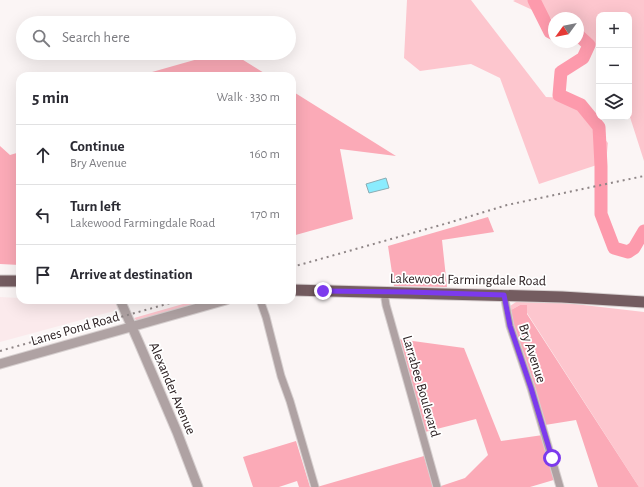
<!DOCTYPE html>
<meta charset="utf-8">
<style>
body{margin:0;font-family:"Alegreya Sans",sans-serif;background:#f2f2f3;color:#2b2b33}
.controls{position:absolute;right:12px;top:12px;display:grid;overflow:hidden;border-radius:8px;box-shadow:0 4px 16px #0002}
.controls button{width:36px;height:36px;display:grid;place-items:center;padding:0;border:0;border-bottom:1px solid #e1e1e2;background:#fff;color:#2b2b33;font:20px sans-serif}
.compass{position:absolute;left:548px;top:12px;width:36px;height:36px;border-radius:50%;background:#fff;box-shadow:0 4px 16px #0002;rotate:237deg}
.stop{position:absolute;width:12px;height:12px;margin:-9px;border:3px solid #7c3aed;border-radius:50%;background:#fff}
.stop.end{background:#7c3aed;border-color:#fff;box-shadow:0 1px 4px #0008}
.list{margin:0;padding:0;list-style:none}
h2{display:flex;justify-content:space-between;align-items:center;height:52px;margin:0;padding:0 16px;font-size:17px}
h2 small{font-size:13px;font-weight:400;color:#7c7c81}
.list li{display:grid;grid-template-columns:26px 1fr auto;gap:12px;align-items:center;box-sizing:border-box;height:60px;padding:0 16px;border-top:1px solid #e1e1e2}
.list b{display:block;font-size:15px;white-space:nowrap}
.list p{margin:0;font-size:13px;white-space:nowrap;color:#7c7c81}
.list em{font-size:13px;font-style:normal;color:#7c7c81}
.icon{flex:none;width:22px;height:22px;fill:none;stroke:currentColor;stroke-width:2;stroke-linecap:round;stroke-linejoin:round}
.map{position:relative;flex:none;width:644px;height:487px;overflow:hidden}
.search{position:absolute;background:#fff;box-shadow:0 4px 16px #0002;left:16px;top:16px;width:280px;height:44px;display:flex;align-items:center;gap:10px;box-sizing:border-box;padding:0 14px;border-radius:22px;color:#7c7c81;font-size:15px}
.panel{position:absolute;background:#fff;box-shadow:0 4px 16px #0002;left:16px;top:72px;width:280px;height:232px;border-radius:12px}
.map>svg:first-child{display:block}
</style>
<div class="map">
<svg width="644" height="487" viewBox="0 0 644 487">
<rect width="100%" height="100%" fill="#fbf5f5"/>
<!-- built -->
<path fill="#fbeaec" d="M0,297l20,1v2l102,1 3,7 -125,34z"/>
<!-- green -->
<path fill="#fdc6ce" d="M407,0h64l75,97 24,1 38,45 -2,19 -67,22 -39,-106 -29,-14 -51,7 -16,-13z
M515,0h129v161l-15,-47v-99h-30v33l-13,-13 -8,-3v-14h-24v2l-41,-19z
M197,300h17l-75,21 -3,-1 -2,-2z
M516,302l50,1 78,9v175h-5l-112,-174v-7l-7,-1 -9,5 -1,-4z"/>
<!-- forest -->
<path fill="#fbaab7" d="M219,53h13l37,23h-131z
M292,91l104,65 -56,-7 13,70 -61,17z
M0,146l10,9 10,-3v113l-20,-1z
M488,217l6,15 -52,8 5,47 -53,-1 -6,-40z
M520,305h7v9l112,173h-41l-22,-67 -31,5 -32,-99 -2,-16z
M391,338l73,10 37,93 42,-6 14,44 -27,8h-92l27,-9 23,-23 -12,-36 -55,14z
M296,441l14,46h-11l-2,-6 -18,6h-26l-10,-30z
M424,456l9,31h-116z"/>
<g fill="none" stroke-linecap="round" stroke-linejoin="round">
<!-- river -->
<path stroke="#fd9aac" stroke-width="13" d="M534,0l16,32 4,2
M578,35l11,10 -6,13 -22,14 -2,23 22,10 18,22 2,39v48l13,34 14,4 6,-4 10,-17"/>
</g>
<!-- building -->
<path fill="#8aecfe" stroke="#8cacb3" d="M386,178l3,10 -20,5 -3,-9z"/>
<g fill="none" stroke-linecap="round" stroke-linejoin="round">
<!-- minor casing -->
<g stroke="#d6cfcf" stroke-width="9">
<path id="minor" d="M384,292l2,13 4,14 47,168
M504,295l6,31 21,62 29,99
M260,300l6,17 15,59 9,25 25,86"/>
</g>
<!-- tertiary casing -->
<g stroke="#d6cfcf" stroke-width="11">
<path id="tertiary" d="M120,300l19,43 38,89 21,55
M0,364l226,-64"/>
</g>
<!-- primary casing -->
<g stroke="#d6cfcf" stroke-width="13">
<path id="primary" d="M0,281h20
M292,290l270,7 82,5"/>
</g>
<!-- minor -->
<use href="#minor" stroke="#afa2a3" stroke-width="7"/>
<!-- tertiary -->
<use href="#tertiary" stroke="#afa2a3" stroke-width="9"/>
<!-- primary -->
<use href="#primary" stroke="#745c60" stroke-width="11"/>
<!-- rail -->
<path stroke="#8f8687" stroke-width="2" stroke-dasharray="2 4" stroke-linecap="butt" d="M292,267l156,-44 59,-18 137,-29
M0,351l181,-51"/>
</g>
<g fill="none" stroke-linecap="round" stroke-linejoin="round">
<!-- route -->
<path stroke="#7c3aed" stroke-width="5" d="M323,291l85,1 96,3 6,31 21,62 21,70"/>
</g>
<g text-anchor="middle" stroke-width="3.5" stroke-linejoin="round" paint-order="stroke">
<!-- street labels -->
<g font-size="14" fill="#2c2022" stroke="#fff">
<text transform="translate(468 279) rotate(1)" y="5">Lakewood Farmingdale Road</text>
<text transform="translate(75 328) rotate(-16)" y="5">Lanes Pond Road</text>
<text transform="translate(533 353) rotate(72)" y="5">Bry Avenue</text>
<text transform="translate(422 386) rotate(74)" y="5">Larrabee Boulevard</text>
<text transform="translate(173 388) rotate(67)" y="5">Alexander Avenue</text>
</g>
</g>
</svg>
<div class="controls">
<button>+</button>
<button>−</button>
<button><svg class="icon" aria-label="layers" viewBox="0 0 24 24"><path d="M12 4l9 5-9 5-9-5zM3 14l9 5 9-5"/></svg></button>
</div>
<svg class="compass" viewBox="-18 -18 36 36"><path d="M0-13l5 13h-10z" fill="#e53935"/><path d="M0 13l5-13h-10z" fill="#7c7c81"/></svg>
<div class="stop" style="left:552px;top:458px"></div>
<div class="stop end" style="left:323px;top:291px"></div>
<div class="search"><svg class="icon" aria-label="search" viewBox="0 0 24 24"><circle cx="10" cy="10" r="6"/><path d="M15 15l6 6"/></svg>Search here</div>
<section class="panel">
<h2>5 min<small>Walk · 330 m</small></h2>
<ul class="list">
<li><svg class="icon" aria-label="ahead" viewBox="0 0 24 24"><path d="M12 20V5M6 11l6-6 6 6"/></svg><div><b>Continue</b><p>Bry Avenue</p></div><em>160 m</em></li>
<li><svg class="icon" aria-label="left" viewBox="0 0 24 24"><path d="M17 20v-9H6M10 6l-5 5 5 5"/></svg><div><b>Turn left</b><p>Lakewood Farmingdale Road</p></div><em>170 m</em></li>
<li><svg class="icon" aria-label="arrive" viewBox="0 0 24 24"><path d="M6 21V4h12l-3 4 3 4H6"/></svg><div><b>Arrive at destination</b></div></li>
</ul>
</section>
</div>
